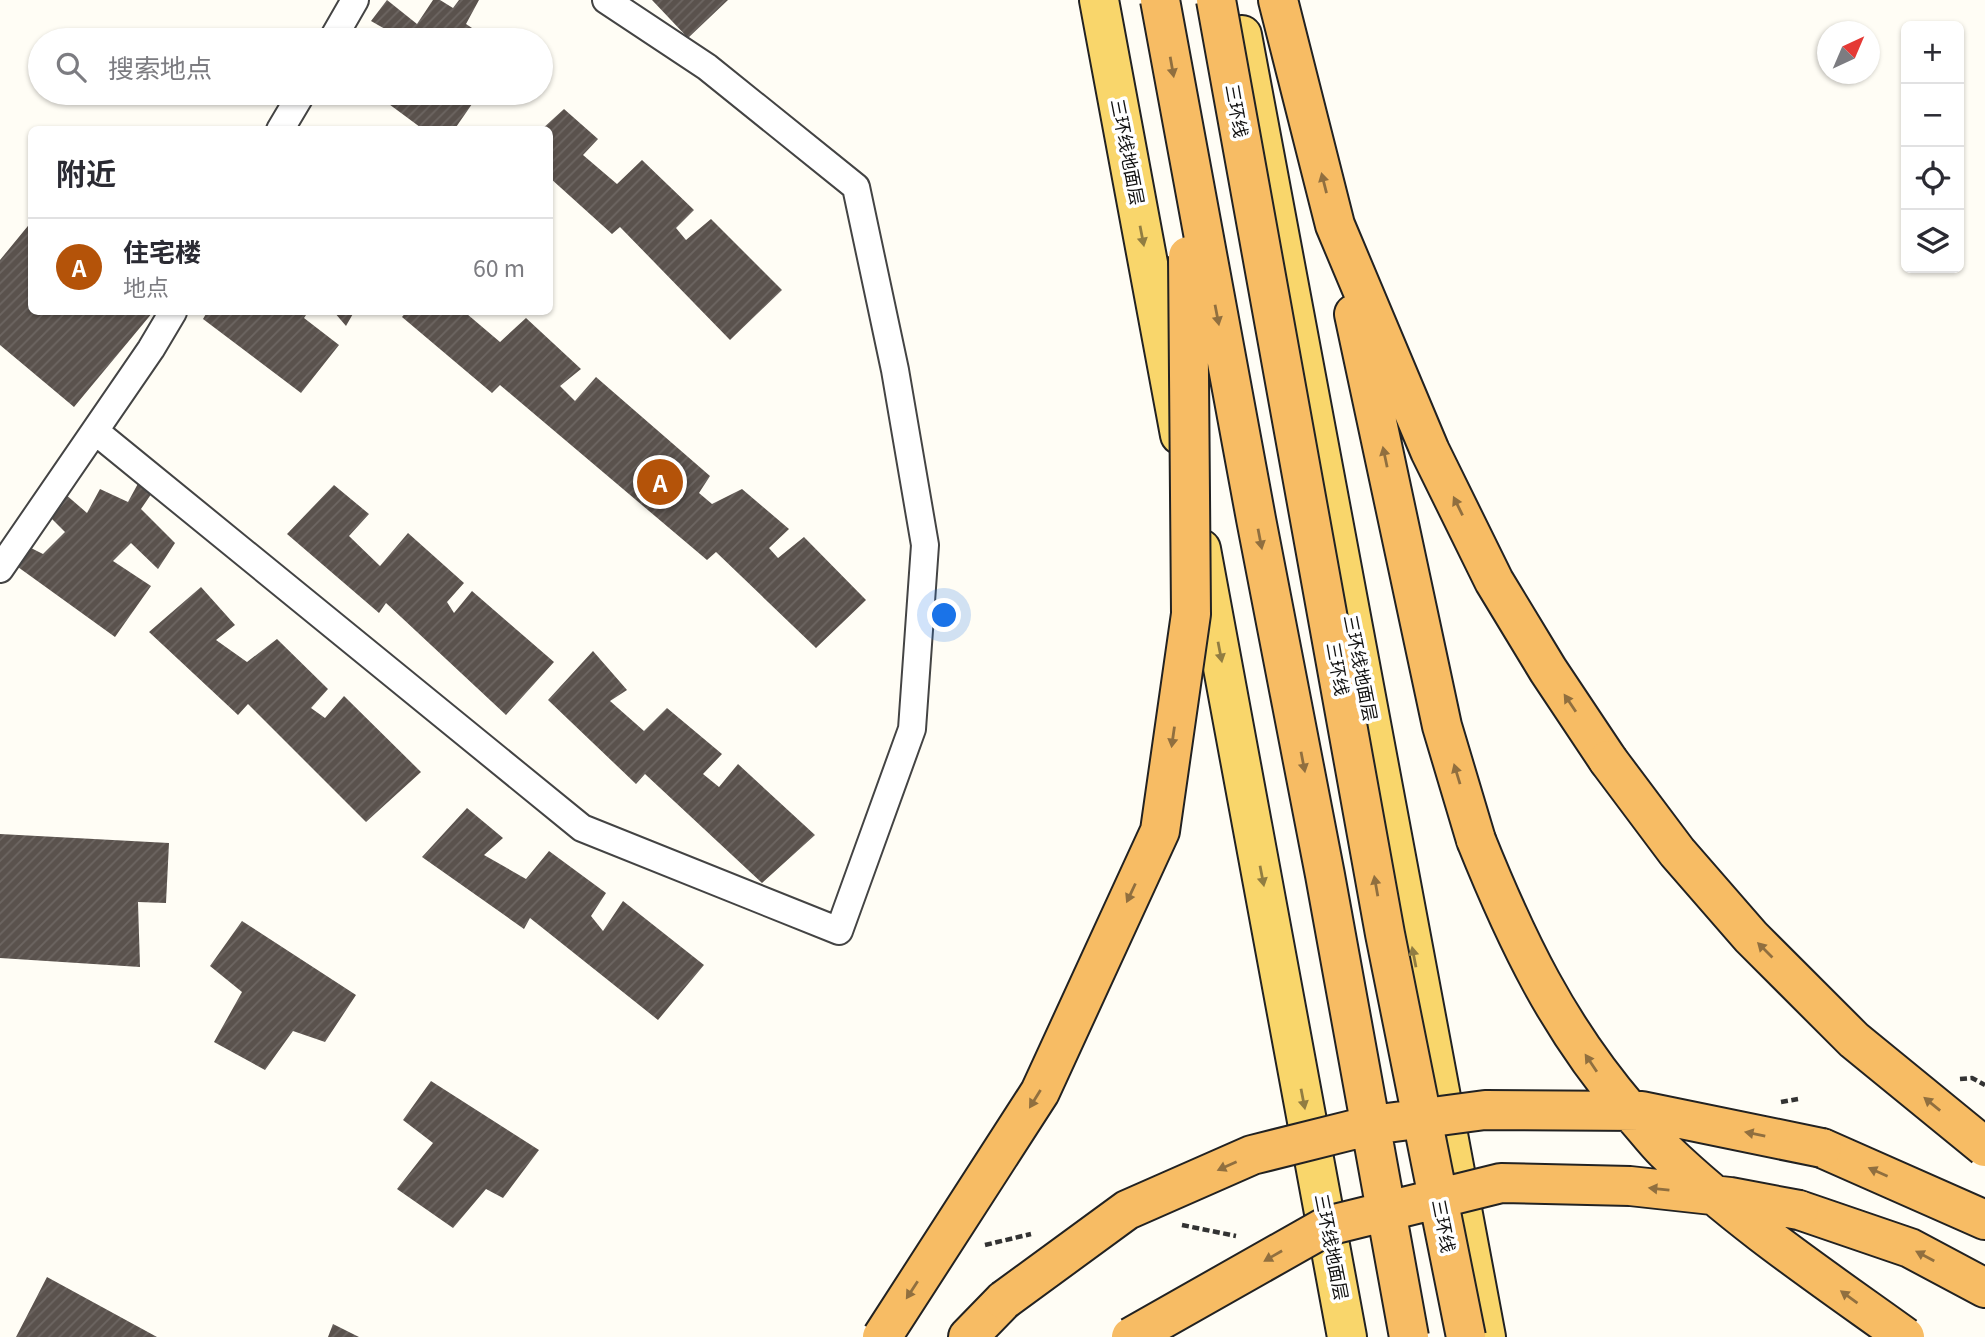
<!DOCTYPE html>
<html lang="zh">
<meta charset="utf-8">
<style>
body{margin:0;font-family:Georgia,"Noto Sans SC",serif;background:#f2f2f3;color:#2b2b33}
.controls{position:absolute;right:21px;top:21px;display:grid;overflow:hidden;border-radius:10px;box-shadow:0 2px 5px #0004}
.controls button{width:63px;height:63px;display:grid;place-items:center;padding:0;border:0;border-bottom:2px solid #e1e1e2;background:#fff;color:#2b2b33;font:35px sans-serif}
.compass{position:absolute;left:1817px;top:21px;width:63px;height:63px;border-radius:50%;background:#fff;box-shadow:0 2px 5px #0004;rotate:44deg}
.you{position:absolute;left:945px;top:616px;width:24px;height:24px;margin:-18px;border:5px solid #fff;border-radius:50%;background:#1a73e8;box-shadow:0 0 0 10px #1a73e833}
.badge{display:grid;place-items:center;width:46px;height:46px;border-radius:50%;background:#b45309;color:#fff;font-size:23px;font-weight:700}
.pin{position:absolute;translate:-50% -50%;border:4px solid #fff;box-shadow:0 2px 7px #0006}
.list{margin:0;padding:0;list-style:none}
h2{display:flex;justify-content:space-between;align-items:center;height:91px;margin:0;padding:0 28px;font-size:30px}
h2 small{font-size:23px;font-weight:400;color:#7c7c81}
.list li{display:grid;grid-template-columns:46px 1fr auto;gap:21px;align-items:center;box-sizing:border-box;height:98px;padding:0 28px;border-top:2px solid #e1e1e2}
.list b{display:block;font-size:26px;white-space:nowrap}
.list p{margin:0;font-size:23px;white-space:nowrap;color:#7c7c81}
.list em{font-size:23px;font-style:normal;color:#7c7c81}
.icon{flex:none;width:38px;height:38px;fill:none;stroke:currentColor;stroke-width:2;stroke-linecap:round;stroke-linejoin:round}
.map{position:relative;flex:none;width:1985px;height:1337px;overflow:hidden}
.search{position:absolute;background:#fff;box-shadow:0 2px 5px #0004;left:28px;top:28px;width:525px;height:77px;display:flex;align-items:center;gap:18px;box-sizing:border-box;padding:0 24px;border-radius:38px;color:#7c7c81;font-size:26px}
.panel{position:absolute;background:#fff;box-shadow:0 2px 5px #0004;left:28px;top:126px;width:525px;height:189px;border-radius:10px}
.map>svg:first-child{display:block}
</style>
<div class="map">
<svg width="1985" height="1337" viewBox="0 0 1985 1337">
<defs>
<pattern id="building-hatch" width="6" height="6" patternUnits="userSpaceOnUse" patternTransform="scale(1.75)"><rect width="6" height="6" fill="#5a524d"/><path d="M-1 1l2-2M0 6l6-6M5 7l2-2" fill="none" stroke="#6d6662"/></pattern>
</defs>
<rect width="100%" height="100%" fill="#fffdf5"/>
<!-- building -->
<path fill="url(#building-hatch)" d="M387,0l30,24 16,-24h7l13,8 6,-8h20l-13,24 24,16h-102l4,-7 -21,-12z
M652,0h76l-40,38z
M374,93h104l1,1 -25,36h-30z
M564,109l34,30 -15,16 34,29 25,-24 52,50 -18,18 10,12 25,-21 71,71 -52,50 -110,-113 -8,7 -62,-56v-48h-9z
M32,221v91h121l-79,95 -74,-62v-85z
M207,312h101l-4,6 35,27 -38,48 -98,-74z
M334,312h20l-8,14z
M406,312h65l-4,2 33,28 26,-24 55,51 -21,17 15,15 21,-24 114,99 -11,17 13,11 30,-15 47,40 -20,19 9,10 26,-21 62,63 -50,48 -100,-96 -9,8 -207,-175 -8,8 -90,-76z
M141,478l13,12 -13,19 34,34 -17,26 -27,-26 -18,18 38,25 -36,51 -104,-75 12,-18 20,10 22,-22 -21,-21 13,-24 30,26 13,-24 28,13z
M334,485l35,29 -20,22 31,30 28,-33 56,50 -17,19 7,11 18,-22 82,71 -48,53 -120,-112 -7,10 -92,-79z
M201,587l34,38 -19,15 31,22 30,-23 51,50 -17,19 14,10 19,-22 77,76 -55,50 -118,-118 -10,11 -89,-83z
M593,651l34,39 -17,11 34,30 23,-23 55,46 -19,20 16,13 19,-23 77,71 -53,48 -117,-109 -9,10 -88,-84z
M467,808l36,30 -19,17 42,24 23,-28 57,42 -15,23 12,15 20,-30 81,64 -46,55 -128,-102 -6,11 -102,-72z
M0,834l169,9 -3,60 -28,-1 2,65 -140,-9z
M242,921l114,74 -31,47 -32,-11 -28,39 -51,-28 28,-50 -32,-26z
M431,1081l108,69 -36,48 -17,-9 -33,39 -56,-39 36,-46 -30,-23z
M47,1277l110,60h-141z
M333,1324l26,13h-31z"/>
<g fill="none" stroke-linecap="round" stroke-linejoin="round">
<!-- minor casing -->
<g stroke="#444" stroke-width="30">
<path id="minor" d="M332,40l23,-40
M280,130l22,-37
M95,431l487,397 257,103 73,-202 13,-184 -30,-175 -39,-183 -149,-120 -101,-67
M0,569l151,-220 22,-37"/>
</g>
<!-- primary casing -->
<g stroke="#222" stroke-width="42">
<path id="primary" d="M1099,0l81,435
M1242,35l244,1302
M1201,549l146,788"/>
</g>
<!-- trunk casing -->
<g stroke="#222" stroke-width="42">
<path id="trunk" d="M1278,0l57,225 95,226 64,130 54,89 60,90
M1354,314l88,412 34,114
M1822,1148l163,72
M1799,1210l111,38 75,40
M968,1337l36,-37"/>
</g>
<!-- path -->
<path stroke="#333" stroke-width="4.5" stroke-dasharray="7 3.5" stroke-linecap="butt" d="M1960,1079l12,-1 13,7
M1781,1102l17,-3
M1182,1225l54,11
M985,1245l46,-11"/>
<!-- minor -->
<use href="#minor" stroke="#fff" stroke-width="26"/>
<!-- primary -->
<use href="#primary" stroke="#f9d66b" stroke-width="38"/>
<!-- trunk -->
<use href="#trunk" stroke="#f7bc64" stroke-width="38"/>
<!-- trunk-bridge casing -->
<g stroke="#222" stroke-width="42" stroke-linecap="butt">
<path id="trunk-bridge" d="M1160,0l96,519 69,356 84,462
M1216,0l169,934 81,403
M1608,760l69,92 74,85 103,103 131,107
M1476,840c41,102 82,187 154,271 12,13 23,28 35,40 73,70 158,127 240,186
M1004,1300l123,-90 125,-55 120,-30 113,-15 157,1 180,37
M882,1337l158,-245 120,-261 31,-217 -3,-358
M1131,1337l196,-111 174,-43 129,3 100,11 69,13"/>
</g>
<!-- trunk-bridge -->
<use href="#trunk-bridge" stroke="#f7bc64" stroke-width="38"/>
</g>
<!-- one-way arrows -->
<defs><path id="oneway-solid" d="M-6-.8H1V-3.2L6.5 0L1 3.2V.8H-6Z" transform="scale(1.75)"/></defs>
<g fill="#906f3f">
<use href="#oneway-solid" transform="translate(1172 67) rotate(80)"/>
<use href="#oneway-solid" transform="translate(1324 183) rotate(-104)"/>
<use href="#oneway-solid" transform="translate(1217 315) rotate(79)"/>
<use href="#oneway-solid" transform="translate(1385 457) rotate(-102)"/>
<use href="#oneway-solid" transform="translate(1458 506) rotate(-116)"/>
<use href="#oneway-solid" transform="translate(1260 539) rotate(79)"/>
<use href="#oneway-solid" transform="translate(1570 703) rotate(-124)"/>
<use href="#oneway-solid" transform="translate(1173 737) rotate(98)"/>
<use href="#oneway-solid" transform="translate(1303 762) rotate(79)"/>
<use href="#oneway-solid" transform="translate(1457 774) rotate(-107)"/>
<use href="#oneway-solid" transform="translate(1376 886) rotate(-100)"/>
<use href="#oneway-solid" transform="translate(1131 893) rotate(115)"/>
<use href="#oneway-solid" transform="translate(1765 950) rotate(-135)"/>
<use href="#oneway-solid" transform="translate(1591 1063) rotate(-124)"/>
<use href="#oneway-solid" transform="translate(1035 1099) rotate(122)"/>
<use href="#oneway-solid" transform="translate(1932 1104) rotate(-141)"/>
<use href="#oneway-solid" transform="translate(1755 1134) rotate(-168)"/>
<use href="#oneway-solid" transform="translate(1227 1166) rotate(156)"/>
<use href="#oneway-solid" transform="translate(1878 1172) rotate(-156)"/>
<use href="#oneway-solid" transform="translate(1659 1189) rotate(-174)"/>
<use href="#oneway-solid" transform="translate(1273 1256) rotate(150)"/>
<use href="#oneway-solid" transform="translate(1925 1256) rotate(-152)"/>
<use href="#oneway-solid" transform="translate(912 1290) rotate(123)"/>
<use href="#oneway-solid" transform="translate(1849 1297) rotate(-144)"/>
</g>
<g fill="#917d42">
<use href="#oneway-solid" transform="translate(1142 236) rotate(79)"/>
<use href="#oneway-solid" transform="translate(1220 652) rotate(79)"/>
<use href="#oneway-solid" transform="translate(1262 876) rotate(79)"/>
<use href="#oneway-solid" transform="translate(1414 957) rotate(-101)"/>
<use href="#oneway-solid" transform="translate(1303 1099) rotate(79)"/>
</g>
<g text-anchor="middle" stroke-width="7" stroke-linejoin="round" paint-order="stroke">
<!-- street labels -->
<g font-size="18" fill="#111" stroke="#fff">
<text transform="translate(1236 111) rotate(80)" y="6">三环线</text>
<text transform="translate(1127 152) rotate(79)" y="6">三环线地面层</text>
<text transform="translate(1360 668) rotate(79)" y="6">三环线地面层</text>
<text transform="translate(1337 669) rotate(80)" y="6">三环线</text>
<text transform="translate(1443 1226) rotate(79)" y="6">三环线</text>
<text transform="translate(1331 1247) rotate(79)" y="6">三环线地面层</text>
</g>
</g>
</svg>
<div class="controls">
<button>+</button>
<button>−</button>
<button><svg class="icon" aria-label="locate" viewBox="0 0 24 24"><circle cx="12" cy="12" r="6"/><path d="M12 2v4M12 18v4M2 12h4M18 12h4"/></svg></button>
<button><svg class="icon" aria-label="layers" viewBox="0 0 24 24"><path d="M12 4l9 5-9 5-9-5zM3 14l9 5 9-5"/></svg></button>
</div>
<svg class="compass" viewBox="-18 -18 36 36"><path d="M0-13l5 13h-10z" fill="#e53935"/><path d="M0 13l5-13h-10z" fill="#7c7c81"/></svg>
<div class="you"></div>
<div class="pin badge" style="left:660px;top:482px">A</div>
<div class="search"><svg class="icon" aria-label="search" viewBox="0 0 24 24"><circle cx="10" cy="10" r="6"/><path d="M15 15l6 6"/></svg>搜索地点</div>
<section class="panel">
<h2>附近<small></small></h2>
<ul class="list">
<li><span class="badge">A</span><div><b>住宅楼</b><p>地点</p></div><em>60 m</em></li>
</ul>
</section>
</div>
